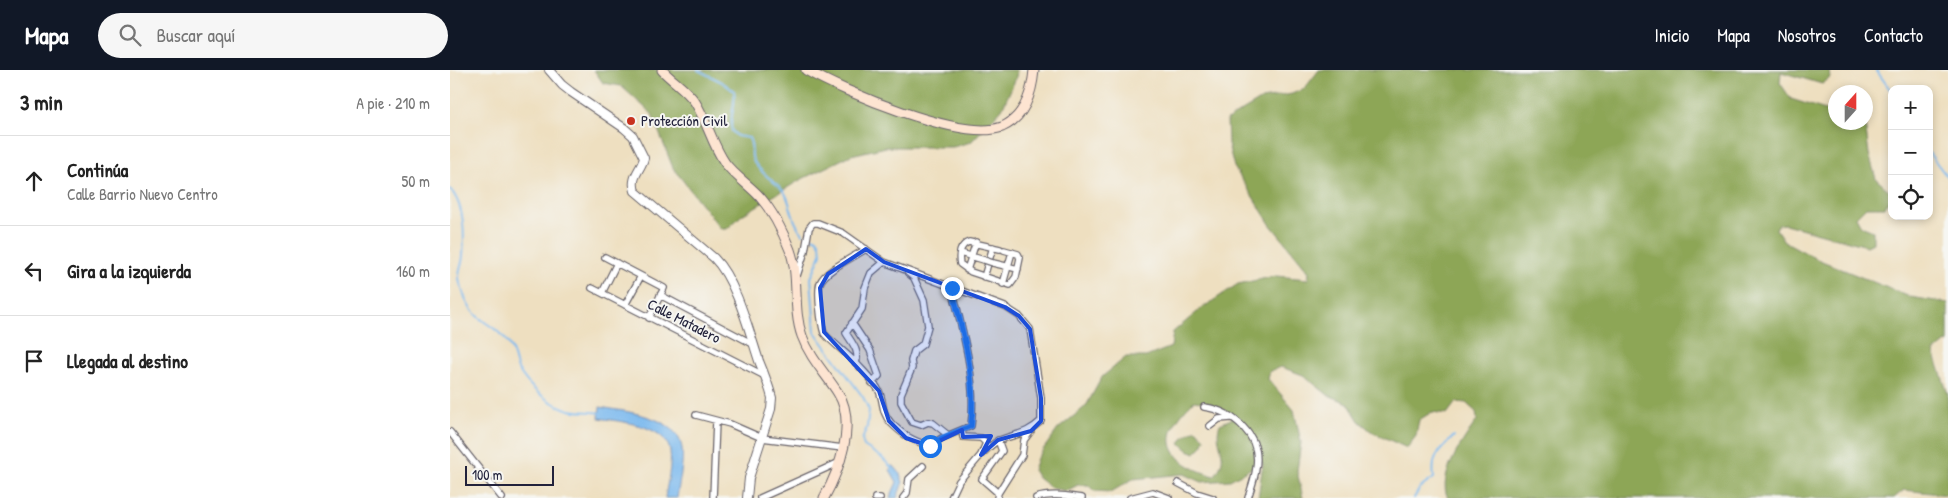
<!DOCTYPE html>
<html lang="es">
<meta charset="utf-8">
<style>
body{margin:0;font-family:"Patrick Hand",sans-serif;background:#f6f6f6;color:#222}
.controls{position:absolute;right:15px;top:15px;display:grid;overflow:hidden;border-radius:10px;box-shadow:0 2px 8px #0003}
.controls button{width:45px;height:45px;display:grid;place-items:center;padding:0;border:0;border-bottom:1px solid #e0e0e0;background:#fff;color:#222;font:25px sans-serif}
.compass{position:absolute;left:1378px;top:15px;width:45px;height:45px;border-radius:50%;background:#fff;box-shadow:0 2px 8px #0003;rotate:21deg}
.scale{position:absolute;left:15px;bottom:12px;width:89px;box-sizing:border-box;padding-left:5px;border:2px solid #22223b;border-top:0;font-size:14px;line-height:18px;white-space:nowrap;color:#22223b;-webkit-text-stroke:4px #f6f6f2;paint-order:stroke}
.stop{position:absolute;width:15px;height:15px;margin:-11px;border:4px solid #1a73e8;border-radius:50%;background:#fff}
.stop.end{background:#1a73e8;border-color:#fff;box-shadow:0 1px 5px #0008}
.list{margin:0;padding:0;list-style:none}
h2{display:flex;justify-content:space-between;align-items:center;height:65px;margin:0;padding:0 20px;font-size:21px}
h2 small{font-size:16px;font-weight:400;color:#767676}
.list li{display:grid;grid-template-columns:32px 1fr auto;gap:15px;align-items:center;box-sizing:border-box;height:90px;padding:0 20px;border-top:1px solid #e0e0e0}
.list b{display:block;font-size:19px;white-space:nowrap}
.list p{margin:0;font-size:16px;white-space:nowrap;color:#767676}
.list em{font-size:16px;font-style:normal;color:#767676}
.icon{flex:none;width:28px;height:28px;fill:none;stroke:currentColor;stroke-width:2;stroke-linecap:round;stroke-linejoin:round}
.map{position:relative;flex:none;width:1498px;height:428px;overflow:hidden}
header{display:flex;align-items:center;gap:30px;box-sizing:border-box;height:70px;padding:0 25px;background:#111827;color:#fff}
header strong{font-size:24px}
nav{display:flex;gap:28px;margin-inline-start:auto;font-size:18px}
.search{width:350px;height:45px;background:#f6f6f6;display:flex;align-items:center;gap:12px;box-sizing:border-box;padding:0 18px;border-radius:28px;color:#767676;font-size:19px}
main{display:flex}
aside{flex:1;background:#fff}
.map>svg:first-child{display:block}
</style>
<header>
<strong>Mapa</strong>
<div class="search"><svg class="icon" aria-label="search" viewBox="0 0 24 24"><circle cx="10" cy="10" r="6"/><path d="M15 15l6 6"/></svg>Buscar aquí</div>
<nav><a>Inicio</a><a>Mapa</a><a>Nosotros</a><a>Contacto</a></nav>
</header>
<main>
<aside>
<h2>3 min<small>A pie · 210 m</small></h2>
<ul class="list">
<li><svg class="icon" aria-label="ahead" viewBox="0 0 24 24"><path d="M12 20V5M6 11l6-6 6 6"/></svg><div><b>Continúa</b><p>Calle Barrio Nuevo Centro</p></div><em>50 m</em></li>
<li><svg class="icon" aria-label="left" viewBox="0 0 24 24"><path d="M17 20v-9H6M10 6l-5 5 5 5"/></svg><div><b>Gira a la izquierda</b></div><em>160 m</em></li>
<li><svg class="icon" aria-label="arrive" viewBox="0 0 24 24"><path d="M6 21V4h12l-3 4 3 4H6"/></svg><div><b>Llegada al destino</b></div></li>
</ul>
</aside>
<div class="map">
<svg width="1498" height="428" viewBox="0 0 1498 428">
<rect width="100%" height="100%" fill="#f6f6f2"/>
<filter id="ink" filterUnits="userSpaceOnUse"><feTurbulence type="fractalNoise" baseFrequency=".02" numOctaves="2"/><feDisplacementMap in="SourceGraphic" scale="10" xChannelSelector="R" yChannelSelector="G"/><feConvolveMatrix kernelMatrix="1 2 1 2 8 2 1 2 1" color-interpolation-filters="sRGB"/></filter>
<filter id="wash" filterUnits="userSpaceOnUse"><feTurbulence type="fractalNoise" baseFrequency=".0096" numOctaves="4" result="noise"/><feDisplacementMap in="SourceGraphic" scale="20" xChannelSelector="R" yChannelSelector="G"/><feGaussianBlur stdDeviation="1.12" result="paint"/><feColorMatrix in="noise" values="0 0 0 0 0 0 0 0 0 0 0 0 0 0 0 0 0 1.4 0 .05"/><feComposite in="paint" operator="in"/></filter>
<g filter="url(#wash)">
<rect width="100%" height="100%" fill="#eedfc0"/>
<!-- forest -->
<path fill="#8da657" stroke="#586449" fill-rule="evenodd" d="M144,0h423l-1,8 -14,31 -31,33 -18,5h-67l-35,8 -51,25 -58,35 -15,14h-6l-48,-61 -21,-54 -31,-28 -18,-3z
M869,0h510l1,8 -8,6 -41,-12 -1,11 11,16 44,14 1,9 29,1 4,31 7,25 16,14v5l-8,9h-18l-10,10 5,9 12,5v12l-6,3 -82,-22 -7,1 -2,4 8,12 33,18 93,38 38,6v40l-2,-1 -12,10 14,42v101l-44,-5 -10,8h-446c-12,-22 17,-60 29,-78l-1,-8 -10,-9 -10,-1 -9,12 -15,-2 -13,8 -3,16 -9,12 -35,-16 -13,-11 -11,-18 -20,-8 -25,-20 -22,-8 -11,4 -2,8 26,31 7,32 -4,29 6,27h-45l5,-35 -4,-2 -7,7 -22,12 -28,2 -18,-8 -51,5 -22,13 -17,-1 -6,-6h-10l-12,6 -15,-3 -13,-10 -5,-8 4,-12 21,-29 28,-23 16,-29 24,-20h20l25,-10 2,-15 29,-24 36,-24 38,-8 32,3 1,-7 -39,-48 -36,-57 -6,-23 -1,-24 35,-21 30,-5 13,-6zM744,331l16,2 23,15 -13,6c-8,20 13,31 -6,52 -48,-14 -58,-40 -20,-75z
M746,359l9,10 -3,7 -7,7 -7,-3 -8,-7 5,-7z"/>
<!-- water -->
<path fill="#7bb9ee" stroke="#4e6e94" d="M150,337c26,5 77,8 82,41 2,16 -3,34 -5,50h-12c2,-15 7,-32 5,-47 -5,-27 -50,-29 -71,-33z
M443,395l6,7 4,10 -6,16h-7l7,-16 -7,-12z"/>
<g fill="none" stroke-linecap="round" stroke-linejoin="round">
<!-- stream -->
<path stroke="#7bb9ee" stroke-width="2" d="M248,0l24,12 12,9c3,14 -6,27 -2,40l5,5 12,2c5,10 1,16 4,22 7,15 28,24 33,35 6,13 6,27 17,39
M1426,0l16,22
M1479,83l19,25
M0,119c15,17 15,44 13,66 0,7 -4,15 -4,22 0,5 2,10 4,15 9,31 28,28 44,49 7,8 7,19 11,28 10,17 27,32 46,39 10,5 26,3 37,5
M362,167l5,2 3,5 1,10 -10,24 4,54 48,65 6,13 -2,17 -5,13 2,6 17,11 11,11
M964,428l6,-10 14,-10c-3,-24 5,-25 20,-42"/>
</g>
</g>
<g filter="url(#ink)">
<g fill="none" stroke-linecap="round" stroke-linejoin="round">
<!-- minor casing -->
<g stroke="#69646a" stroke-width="8">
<path id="minor" d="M416,179c-12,8 -41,21 -46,34 -3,10 1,41 4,50 3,5 27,24 33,31 7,8 18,18 22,27 5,11 2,21 12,32 13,13 21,17 38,23l13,-8 29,-12c6,-46 -8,-93 -19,-138
M550,179l-31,-7c-9,3 -11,13 -9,22l11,8 39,13 6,-8 4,-19 -2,-4 -14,-4
M510,183l24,7
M155,187l59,31 -15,30
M543,193l25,6
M517,200l9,-28
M458,203l6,5 10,22 4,26 -5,18 -9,7 -3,10 1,7 -11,26v8l11,20 9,3 7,-3 5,1 15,12
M347,206l8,-25 4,-23 4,-5h5l25,10 41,29 121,45 14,9 11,13 11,69v23c-15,14 -23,12 -41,19 -6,2 -14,10 -19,15
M534,207l9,-30
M553,214l9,-32
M142,218l173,88
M152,223l15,-30
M210,225l93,49
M175,235l16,-29
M402,253l18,27 9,26 -7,7
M406,293c4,-12 -4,-20 -10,-30l16,-24 3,-21 6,-15 13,-11
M754,337c29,4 58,29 52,61 -1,10 -5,20 -8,30
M246,345l34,9 32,14 81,10
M760,356l9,-7 12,-1
M0,362l52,66
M728,413l19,10 16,5
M548,423l-16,-14 20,-28 -4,-11
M263,428l3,-77
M310,428l80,-36
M425,428h5
M453,428l4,-5 2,-14 14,-13
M501,428l8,-17 22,-26 5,-12 -5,-5 -18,-1 -1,-7
M547,428l1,-5 24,-38 2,-15 7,-9
M586,428c15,-5 31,-2 46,0
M680,428l23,-6 16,6"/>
</g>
<!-- tertiary casing -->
<g stroke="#69646a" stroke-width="10">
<path id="tertiary" d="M99,0l13,15 9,7 53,36 9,8 11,22c-3,12 -14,19 -9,33l79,67c22,22 35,73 45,103 5,12 10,25 13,37l-1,11 -22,69 -2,20"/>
</g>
<!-- secondary casing -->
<g stroke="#69646a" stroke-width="11">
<path id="secondary" d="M212,0c10,11 24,19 33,32 12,19 17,42 30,61 10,13 24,22 35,34 13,15 23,35 30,53 10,27 2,58 12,86 8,22 24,38 36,57 19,30 1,78 -14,105
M356,0c36,21 156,72 196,57 23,-10 30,-34 32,-57"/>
</g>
<!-- minor -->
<use href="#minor" stroke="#fff" stroke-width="5.5"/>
<!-- tertiary -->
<use href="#tertiary" stroke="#fff" stroke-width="8"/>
<!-- secondary -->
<use href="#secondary" stroke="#fde4d1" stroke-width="9"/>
<!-- minor-bridge casing -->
<g stroke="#69646a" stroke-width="8" stroke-linecap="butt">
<path id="minor-bridge" d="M534,190l9,3"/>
</g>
<!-- minor-bridge -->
<use href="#minor-bridge" stroke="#fff" stroke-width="5.5"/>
</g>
</g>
<g fill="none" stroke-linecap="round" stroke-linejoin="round" filter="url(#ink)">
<!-- route -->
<path stroke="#1a73e8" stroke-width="6" d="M480,376l12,-8 29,-12c6,-46 -8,-93 -19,-138"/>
</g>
<!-- marked area -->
<path fill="#1d4ed8" fill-opacity="0.2" stroke="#1d4ed8" stroke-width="4" stroke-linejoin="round" d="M416,179l18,13 121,45 14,9 11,13 11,69v23l-10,10 -33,9 -17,15 10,-19 -28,1 -1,-7 -33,16 -23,-8 -17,-17 -10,-30 -55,-59 -4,-44 8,-14z"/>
<!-- markers -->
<circle fill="#c8321e" stroke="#f6f6f2" stroke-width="2" cx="181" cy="51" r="5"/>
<g text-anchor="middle" stroke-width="4" stroke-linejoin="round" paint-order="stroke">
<!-- poi labels -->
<g font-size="15" fill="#22223b" stroke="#f6f6f2" text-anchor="start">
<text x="191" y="56">Protección Civil</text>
</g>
<!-- street labels -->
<g font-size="15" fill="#22223b" stroke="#f6f6f2">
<text transform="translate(234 251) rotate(27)" y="5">Calle Matadero</text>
</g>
</g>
</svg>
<div class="controls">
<button>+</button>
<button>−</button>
<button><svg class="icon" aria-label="locate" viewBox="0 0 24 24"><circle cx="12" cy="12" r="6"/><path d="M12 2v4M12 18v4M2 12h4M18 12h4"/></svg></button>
</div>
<svg class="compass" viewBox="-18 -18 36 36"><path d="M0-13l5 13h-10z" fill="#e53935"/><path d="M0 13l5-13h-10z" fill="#767676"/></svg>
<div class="scale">100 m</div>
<div class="stop" style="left:480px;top:376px"></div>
<div class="stop end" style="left:502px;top:218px"></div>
</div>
</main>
